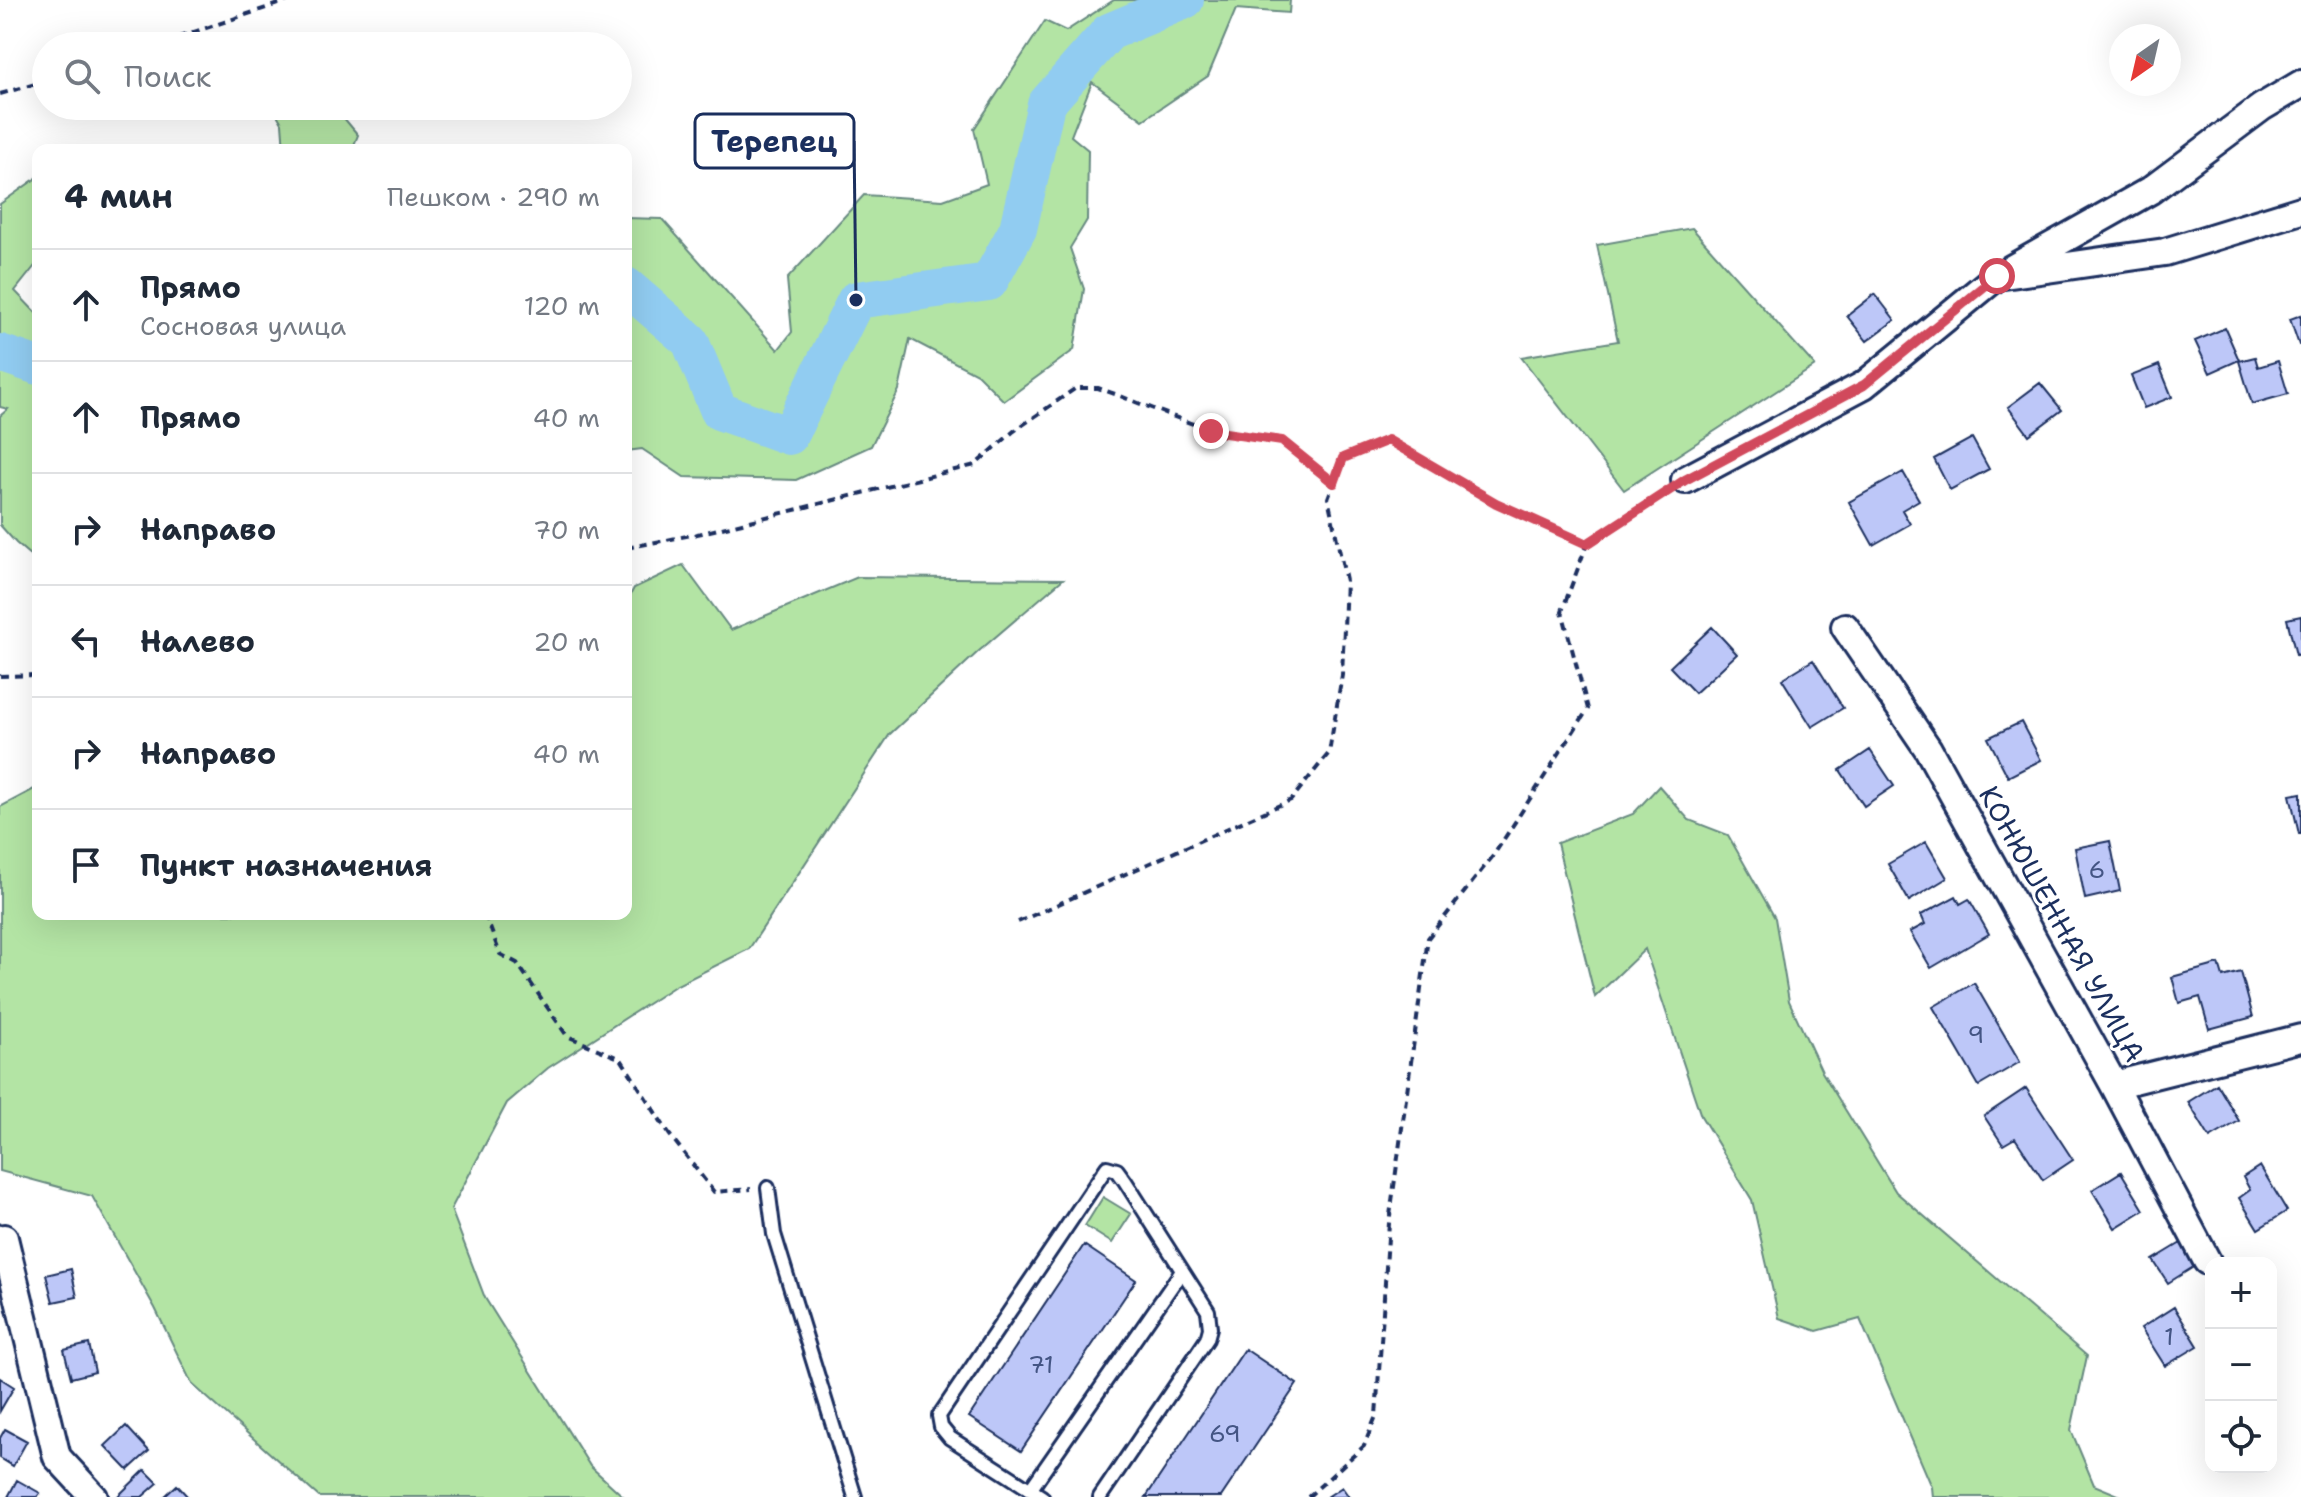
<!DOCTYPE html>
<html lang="ru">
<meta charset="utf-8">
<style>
body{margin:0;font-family:"Shantell Sans",sans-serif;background:#f2f2f3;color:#1f2937}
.controls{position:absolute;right:24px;bottom:24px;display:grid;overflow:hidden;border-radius:16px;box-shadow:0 8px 32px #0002}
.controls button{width:72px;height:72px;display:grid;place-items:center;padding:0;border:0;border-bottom:2px solid #e0e1e3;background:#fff;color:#1f2937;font:40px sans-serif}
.compass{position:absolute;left:2109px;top:24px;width:72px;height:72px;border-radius:50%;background:#fff;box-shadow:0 8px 32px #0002;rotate:214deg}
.stop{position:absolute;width:24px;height:24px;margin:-18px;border:6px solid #d1495b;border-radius:50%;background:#fff}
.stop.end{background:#d1495b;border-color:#fff;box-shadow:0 2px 8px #0008}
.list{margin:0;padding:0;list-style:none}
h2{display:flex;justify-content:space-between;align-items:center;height:104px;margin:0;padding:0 32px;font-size:34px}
h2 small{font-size:26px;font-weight:400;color:#747a83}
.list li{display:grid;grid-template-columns:52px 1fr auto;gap:24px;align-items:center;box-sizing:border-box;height:112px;padding:0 32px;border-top:2px solid #e0e1e3}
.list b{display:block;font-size:30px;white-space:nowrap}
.list p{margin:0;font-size:26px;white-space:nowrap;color:#747a83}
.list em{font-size:26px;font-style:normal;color:#747a83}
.icon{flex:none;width:44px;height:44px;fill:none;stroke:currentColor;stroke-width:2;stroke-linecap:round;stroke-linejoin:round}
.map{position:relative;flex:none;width:2301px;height:1497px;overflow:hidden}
.search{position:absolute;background:#fff;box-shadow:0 8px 32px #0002;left:32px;top:32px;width:600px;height:88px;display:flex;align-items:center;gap:20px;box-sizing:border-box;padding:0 28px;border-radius:44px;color:#747a83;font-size:30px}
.panel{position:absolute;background:#fff;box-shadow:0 8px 32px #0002;left:32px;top:144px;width:600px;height:776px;border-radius:16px}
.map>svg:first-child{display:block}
</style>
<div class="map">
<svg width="2301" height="1497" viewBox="0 0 2301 1497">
<rect width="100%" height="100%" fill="#fff"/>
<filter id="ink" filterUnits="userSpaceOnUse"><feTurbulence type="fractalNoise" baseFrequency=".0125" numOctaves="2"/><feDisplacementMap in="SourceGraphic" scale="16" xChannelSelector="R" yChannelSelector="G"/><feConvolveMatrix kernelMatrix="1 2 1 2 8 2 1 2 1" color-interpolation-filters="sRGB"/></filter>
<g filter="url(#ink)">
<!-- green -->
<path fill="#b3e4a4" stroke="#678a81" stroke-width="2" d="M1114,0h176l-1,13 -53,-4 -28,67 -65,44 -51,-38 -21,54 17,14 -1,70 -17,28 14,41 -10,61 -70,51 -27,-27 -67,-35 -11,51 -28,56 -75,34 -112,-3 -42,-28 -16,2v-48l2,-2 -2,-1v-182l36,1 116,131 14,-18 -5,-53 77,-84 79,5 44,-16 -13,-55 71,-108 21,10z
M272,106h62l24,29 -6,15h-68l-2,-27z
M38,177v85l-23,29 23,24v247l-22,-19 -16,-18v-109l8,-7 -8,-2v-203z
M1692,228l123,138 -191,124 -103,-133 97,-16 -21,-96z
M683,565l48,65 127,-53 205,2 -84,72 -89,83 -141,215 -74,37 -127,82 -41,35 -56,106 34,89 105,168 34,31h-305l-127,-113 -37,-76 -63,-112 -92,-25v-364l38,-20v127h588v-311l8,-15z
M1659,786l30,34 39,15 47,83 14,83 33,71 74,120 191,164 -16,74 23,55 29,12h-190l-1,-10 -72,-168 -43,12 -38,-13 -27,-118 -51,-84 -56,-167 -50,48 -38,-154 76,-29z
M1103,1197l28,17 -19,29 -27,-17z"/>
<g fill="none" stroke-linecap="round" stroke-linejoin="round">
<!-- stream -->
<path stroke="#628db6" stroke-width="6" d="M38,750l-3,5 3,28"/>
<!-- river -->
<path stroke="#91ccf1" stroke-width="38" d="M626,286l64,55 29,70 70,25 67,-136 133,-18 29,-53 28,-125 63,-72 76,-32
M0,353l38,13"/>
</g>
<!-- building -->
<path fill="#bdc7f8" stroke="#1b2f5e" stroke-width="2" d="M1875,294l20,26 -28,21 -20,-25z
M2301,315v30h-2l-9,-26z
M2225,328l14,32 -29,13 -15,-32z
M2255,357l3,10 20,-6 10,33 -36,10 -13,-43z
M2159,365l13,32 -28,11 -13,-32z
M2040,383l22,27 -33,25 -21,-28z
M1972,438l17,31 -39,21 -16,-31z
M1903,472l16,28 -17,10 8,14 -37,21 -24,-43z
M2301,616v38l-5,1 -9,-36z
M1712,627l25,27 -42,39 -25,-26z
M1813,660l30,48 -31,19 -30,-48z
M2021,722l20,38 -33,17 -20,-39z
M1870,750l24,36 -30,20 -24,-36z
M2301,793v41h-2l-9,-39z
M2110,841l10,50 -35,8 -10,-51z
M1926,842l21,36 -38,23 -21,-37z
M1956,896l4,8 9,-5 20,35 -58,34 -21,-36 15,-8 -4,-9z
M2219,964l4,13 18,-5 12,45 -44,12 -9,-32 -21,6 -7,-26z
M1974,983l46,79 -41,24 -46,-79z
M2217,1084l22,37 -29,17 -22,-36z
M2026,1088l47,72 -30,20 -28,-42 -12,7 -19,-29z
M2260,1166l27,45 -29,18 -19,-31 11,-8 -7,-13z
M2121,1172l23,38 -29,18 -23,-38z
M2181,1243l14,23 -27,17 -15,-23z
M1084,1245l52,35 -115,171 -52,-34z
M71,1269l6,28 -24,5 -7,-27z
M2174,1307l24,39 -33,20 -24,-38z
M89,1344l6,28 -24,6 -7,-28z
M1245,1349l52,35 -76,113h-75z
M0,1378l14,9 -14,24z
M126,1426l23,25 -21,19 -23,-24z
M5,1429l22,12 -14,25 -13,-8v-20z
M145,1470l13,13 -16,14h-25z
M17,1480l23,13 -3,4h-29z
M177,1485l11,12h-24z
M1342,1487l7,10h-22z"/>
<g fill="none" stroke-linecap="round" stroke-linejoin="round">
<!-- service casing -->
<g stroke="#1b2f5e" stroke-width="18">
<path id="service" d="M768,1188l6,46 81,263
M1030,1490l152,-219
M1042,1497l-92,-59 -9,-11 -2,-11 168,-249 10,3 8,11 83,130 2,17 -3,11 -107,158"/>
</g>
<!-- minor casing -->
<g stroke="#1b2f5e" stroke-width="32">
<path id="minor" d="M2011,269l140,-79 111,-83 39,-23
M1685,480l179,-95 133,-109 168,-24 136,-42
M1845,627l83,122 186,336 93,176
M2114,1085l187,-47
M4,1238l53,219 37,40"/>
</g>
<!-- path -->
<path stroke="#1b2f5e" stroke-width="4" stroke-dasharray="8 6" stroke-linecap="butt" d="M152,46l138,-46
M0,94l46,-13
M626,548l76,-15 273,-68 39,-34 62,-43h22l17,6 96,37 71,10 52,42
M0,676l38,-1
M485,914l15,40 17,9 50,73 54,23 48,75 45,58 37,-3
M1018,922l273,-122 38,-47 13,-78 4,-94 -18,-83 15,-40 45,-18 108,63 91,41 79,-52
M1308,1497l56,-51 12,-30 13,-193 39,-285 65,-82 95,-147 -26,-98 25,-67"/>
<!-- service -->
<use href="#service" stroke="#fff" stroke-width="12"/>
<!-- minor -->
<use href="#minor" stroke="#fff" stroke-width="26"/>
</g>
</g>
<g fill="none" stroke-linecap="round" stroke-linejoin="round" filter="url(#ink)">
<!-- route -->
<path stroke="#d1495b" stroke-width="10" d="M1211,431l71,10 52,42 9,-25 45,-18 108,63 91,41 98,-64 179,-95 133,-109"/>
</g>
<g text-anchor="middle" stroke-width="6" stroke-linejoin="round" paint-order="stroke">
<!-- number labels -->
<g font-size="24" fill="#445584">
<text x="2097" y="878">6</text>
<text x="1976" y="1043">9</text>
<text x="2169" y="1345">1</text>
<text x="1041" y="1373">71</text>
<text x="1225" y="1442">69</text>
</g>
<!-- street labels -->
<g font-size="28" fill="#1b2f5e" stroke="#fff">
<text transform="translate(2062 924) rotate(61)" y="10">КОНЮШЕННАЯ УЛИЦА</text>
</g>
</g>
<!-- callouts -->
<path fill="none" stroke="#1b2f5e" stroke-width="3" d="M856 300L854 141"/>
<circle fill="#1b2f5e" stroke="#fff" stroke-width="3" cx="856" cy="300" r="8"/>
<rect fill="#fff" stroke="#1b2f5e" stroke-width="3" x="695" y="114" width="159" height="54" rx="8"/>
<g font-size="30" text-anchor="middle" font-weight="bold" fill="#1b2f5e">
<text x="774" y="152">Терепец</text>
</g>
</svg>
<div class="controls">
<button>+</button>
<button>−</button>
<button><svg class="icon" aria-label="locate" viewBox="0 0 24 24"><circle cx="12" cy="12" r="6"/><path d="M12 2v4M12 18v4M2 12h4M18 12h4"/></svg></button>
</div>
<svg class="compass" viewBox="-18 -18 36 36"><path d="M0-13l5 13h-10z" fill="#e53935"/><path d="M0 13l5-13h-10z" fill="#747a83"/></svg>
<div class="stop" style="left:1997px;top:276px"></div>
<div class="stop end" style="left:1211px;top:431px"></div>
<div class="search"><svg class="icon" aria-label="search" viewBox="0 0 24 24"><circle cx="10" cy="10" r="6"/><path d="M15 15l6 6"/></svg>Поиск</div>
<section class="panel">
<h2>4 мин<small>Пешком · 290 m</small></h2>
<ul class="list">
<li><svg class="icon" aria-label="ahead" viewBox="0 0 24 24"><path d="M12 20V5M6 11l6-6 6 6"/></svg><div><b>Прямо</b><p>Сосновая улица</p></div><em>120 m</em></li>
<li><svg class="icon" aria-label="ahead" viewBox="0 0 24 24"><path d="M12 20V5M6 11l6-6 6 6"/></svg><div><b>Прямо</b></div><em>40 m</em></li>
<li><svg class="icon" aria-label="right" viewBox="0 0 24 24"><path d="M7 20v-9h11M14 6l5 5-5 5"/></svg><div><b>Направо</b></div><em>70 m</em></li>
<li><svg class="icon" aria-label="left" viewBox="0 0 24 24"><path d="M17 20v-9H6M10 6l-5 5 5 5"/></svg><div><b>Налево</b></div><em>20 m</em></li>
<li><svg class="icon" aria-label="right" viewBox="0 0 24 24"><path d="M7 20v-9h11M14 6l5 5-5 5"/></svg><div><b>Направо</b></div><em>40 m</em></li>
<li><svg class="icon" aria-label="arrive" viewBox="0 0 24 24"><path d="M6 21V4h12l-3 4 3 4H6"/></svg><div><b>Пункт назначения</b></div></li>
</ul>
</section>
</div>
